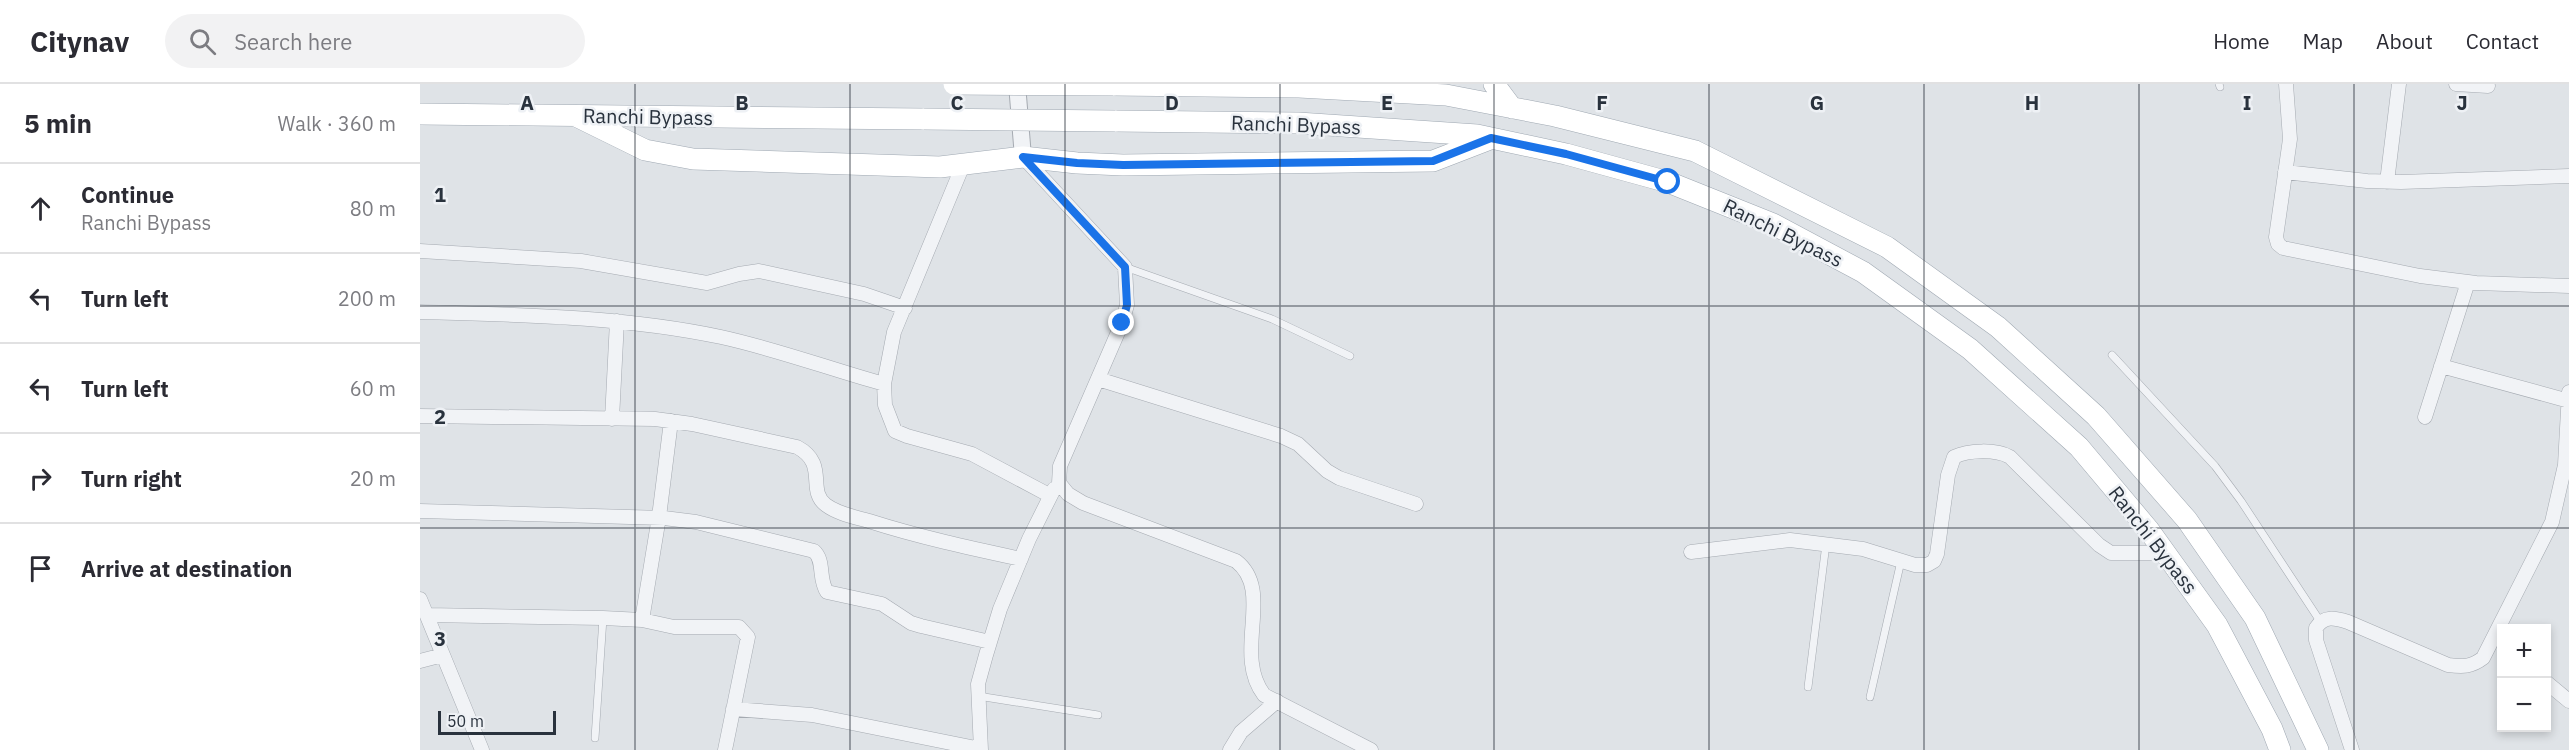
<!DOCTYPE html>
<meta charset="utf-8">
<style>
body{margin:0;font-family:"IBM Plex Sans",sans-serif;background:#f2f2f3;color:#2b2b33}
.controls{position:absolute;right:18px;bottom:18px;display:grid;overflow:hidden;border-radius:0px;box-shadow:0 3px 9px #0003}
.controls button{width:54px;height:54px;display:grid;place-items:center;padding:0;border:0;border-bottom:2px solid #e1e1e2;background:#fff;color:#2b2b33;font:30px sans-serif}
.scale{position:absolute;left:18px;bottom:15px;width:118px;box-sizing:border-box;padding-left:6px;border:3px solid #29323d;border-top:0;font-size:16px;line-height:21px;white-space:nowrap;color:#29323d;-webkit-text-stroke:4px #eef1f5;paint-order:stroke}
.stop{position:absolute;width:18px;height:18px;margin:-14px;border:4px solid #1a73e8;border-radius:50%;background:#fff}
.stop.end{background:#1a73e8;border-color:#fff;box-shadow:0 2px 6px #0008}
.list{margin:0;padding:0;list-style:none}
h2{display:flex;justify-content:space-between;align-items:center;height:78px;margin:0;padding:0 24px;font-size:26px}
h2 small{font-size:20px;font-weight:400;color:#7c7c81}
.list li{display:grid;grid-template-columns:39px 1fr auto;gap:18px;align-items:center;box-sizing:border-box;height:90px;padding:0 24px;border-top:2px solid #e1e1e2}
.list b{display:block;font-size:22px;white-space:nowrap}
.list p{margin:0;font-size:20px;white-space:nowrap;color:#7c7c81}
.list em{font-size:20px;font-style:normal;color:#7c7c81}
.icon{flex:none;width:33px;height:33px;fill:none;stroke:currentColor;stroke-width:2;stroke-linecap:round;stroke-linejoin:round}
.map{position:relative;flex:none;width:2149px;height:666px;overflow:hidden}
header{display:flex;align-items:center;gap:36px;box-sizing:border-box;height:84px;padding:0 30px;background:#fff;border-bottom:2px solid #e1e1e2}
header strong{font-size:28px}
nav{display:flex;gap:33px;margin-inline-start:auto;font-size:21px}
.search{width:420px;height:54px;background:#f2f2f3;display:flex;align-items:center;gap:15px;box-sizing:border-box;padding:0 21px;border-radius:33px;color:#7c7c81;font-size:22px}
main{display:flex}
aside{flex:1;background:#fff}
.map>svg:first-child{display:block}
</style>
<header>
<strong>Citynav</strong>
<div class="search"><svg class="icon" aria-label="search" viewBox="0 0 24 24"><circle cx="10" cy="10" r="6"/><path d="M15 15l6 6"/></svg>Search here</div>
<nav><a>Home</a><a>Map</a><a>About</a><a>Contact</a></nav>
</header>
<main>
<aside>
<h2>5 min<small>Walk · 360 m</small></h2>
<ul class="list">
<li><svg class="icon" aria-label="ahead" viewBox="0 0 24 24"><path d="M12 20V5M6 11l6-6 6 6"/></svg><div><b>Continue</b><p>Ranchi Bypass</p></div><em>80 m</em></li>
<li><svg class="icon" aria-label="left" viewBox="0 0 24 24"><path d="M17 20v-9H6M10 6l-5 5 5 5"/></svg><div><b>Turn left</b></div><em>200 m</em></li>
<li><svg class="icon" aria-label="left" viewBox="0 0 24 24"><path d="M17 20v-9H6M10 6l-5 5 5 5"/></svg><div><b>Turn left</b></div><em>60 m</em></li>
<li><svg class="icon" aria-label="right" viewBox="0 0 24 24"><path d="M7 20v-9h11M14 6l5 5-5 5"/></svg><div><b>Turn right</b></div><em>20 m</em></li>
<li><svg class="icon" aria-label="arrive" viewBox="0 0 24 24"><path d="M6 21V4h12l-3 4 3 4H6"/></svg><div><b>Arrive at destination</b></div></li>
</ul>
</aside>
<div class="map">
<svg width="2149" height="666" viewBox="0 0 2149 666">
<rect width="100%" height="100%" fill="#dfe3e7"/>
<g fill="none" stroke-linecap="round" stroke-linejoin="round">
<!-- service casing -->
<g stroke="#a5aab1" stroke-width="8">
<path id="service" d="M1799,0l1,3
M705,183l147,52 78,37
M1692,271l103,111 26,35 79,120
M1388,603l18,-143
M558,612l120,19
M1450,613l31,-136
M175,654l8,-120"/>
</g>
<!-- minor casing -->
<g stroke="#a5aab1" stroke-width="15">
<path id="minor" d="M1866,0l4,55 -14,98 2,7 5,4 137,28 56,7 93,3
M2036,0l32,2
M603,73l102,110 2,38 -5,18 -62,143 -1,17 9,11 15,9 153,58c39,30 -4,92 28,134l107,55
M543,81l-69,167 -10,52 1,21 10,26 12,5 65,18 77,41
M1865,88l82,9 34,1 168,-6
M1967,98l12,-98
M0,167l161,10 126,22 32,-9 20,-3 105,23 41,14
M0,228c101,3 202,4 301,25 55,12 109,32 163,47
M2021,282l128,35
M678,295l183,57 17,8 29,27 12,7 77,26
M0,332l235,3 37,5 105,23c32,17 9,43 29,58 12,9 29,12 43,16 50,16 101,27 152,38
M2005,333l43,-135
M192,335l5,-98
M0,427l244,7 32,4 118,29c11,10 4,28 13,41l55,12 29,19 10,3 69,16
M1271,468l99,-12 73,9 52,16h12l7,-4 3,-7 11,-79 6,-18c14,-7 42,-8 56,0l89,88 12,8h54
M0,515l62,151
M7,531l176,3 39,2 32,7h65l9,10 -23,113
M222,536l17,-103 12,-96
M0,577l23,-6
M2126,598l23,19
M313,625l79,6 169,34
M561,666l-3,-66 8,-29 14,-46 29,-70 25,-50
M810,666l11,-18 36,-31
M1932,666l-36,-110v-12c8,-13 19,-10 32,-6l100,43c15,2 23,2 35,-7l69,-136 13,-57 4,-73"/>
</g>
<!-- tertiary casing -->
<g stroke="#a5aab1" stroke-width="18">
<path id="tertiary" d="M597,0l6,73"/>
</g>
<!-- primary casing -->
<g stroke="#9fa8b2" stroke-width="22">
<path id="primary" d="M1074,0l18,24
M693,1l186,2 147,8 109,21 140,35 192,96 111,80 98,89 91,104 68,98 63,132
M0,30l504,5
M156,32l69,34 48,9 247,8 83,-10 54,6 46,2 310,-4 57,-22
M695,37l183,2 179,12 89,19 102,28 105,42 90,48 107,77 109,98 69,82 69,96 55,104 8,21"/>
</g>
<!-- service -->
<use href="#service" stroke="#f1f3f6" stroke-width="7"/>
<!-- minor -->
<use href="#minor" stroke="#f1f3f6" stroke-width="14"/>
<!-- tertiary -->
<use href="#tertiary" stroke="#f1f3f6" stroke-width="16"/>
<!-- primary -->
<use href="#primary" stroke="#fff" stroke-width="21"/>
<!-- primary-bridge casing -->
<g stroke="#9fa8b2" stroke-width="22" stroke-linecap="butt">
<path id="primary-bridge" d="M534,0l159,1
M504,35l191,2"/>
</g>
<!-- primary-bridge -->
<use href="#primary-bridge" stroke="#fff" stroke-width="21"/>
</g>
<g fill="none" stroke-linecap="round" stroke-linejoin="round">
<!-- route -->
<path stroke="#1a73e8" stroke-width="8" d="M702,239l5,-18 -2,-38 -102,-110 54,6 46,2 310,-4 58,-23 75,16 102,28"/>
</g>
<!-- grid -->
<path fill="none" stroke="#29323d" stroke-width="1.5" stroke-opacity="0.55" d="M215,0v666M430,0v666M645,0v666M860,0v666M1074,0v666M1289,0v666M1504,0v666M1719,0v666M1934,0v666M0,222h2149M0,444h2149"/>
<g text-anchor="middle" stroke-width="5" stroke-linejoin="round" paint-order="stroke">
<!-- street labels -->
<g font-size="20" fill="#29323d" stroke="#eef1f5">
<text transform="translate(228 33) rotate(1)" y="7">Ranchi Bypass</text>
<text transform="translate(876 41) rotate(2)" y="7">Ranchi Bypass</text>
<text transform="translate(1363 149) rotate(26)" y="7">Ranchi Bypass</text>
<text transform="translate(1733 456) rotate(52)" y="7">Ranchi Bypass</text>
</g>
</g>
<g font-size="20" text-anchor="middle" font-weight="bold" fill="#29323d" stroke="#eef1f5" stroke-width="5" stroke-linejoin="round" paint-order="stroke">
<text x="107" y="26">A</text>
<text x="322" y="26">B</text>
<text x="537" y="26">C</text>
<text x="752" y="26">D</text>
<text x="967" y="26">E</text>
<text x="1182" y="26">F</text>
<text x="1397" y="26">G</text>
<text x="1612" y="26">H</text>
<text x="1827" y="26">I</text>
<text x="2042" y="26">J</text>
<text x="20" y="118">1</text>
<text x="20" y="340">2</text>
<text x="20" y="562">3</text>
</g>
</svg>
<div class="controls">
<button>+</button>
<button>−</button>
</div>
<div class="scale">50 m</div>
<div class="stop" style="left:1248px;top:98px"></div>
<div class="stop end" style="left:702px;top:239px"></div>
</div>
</main>
